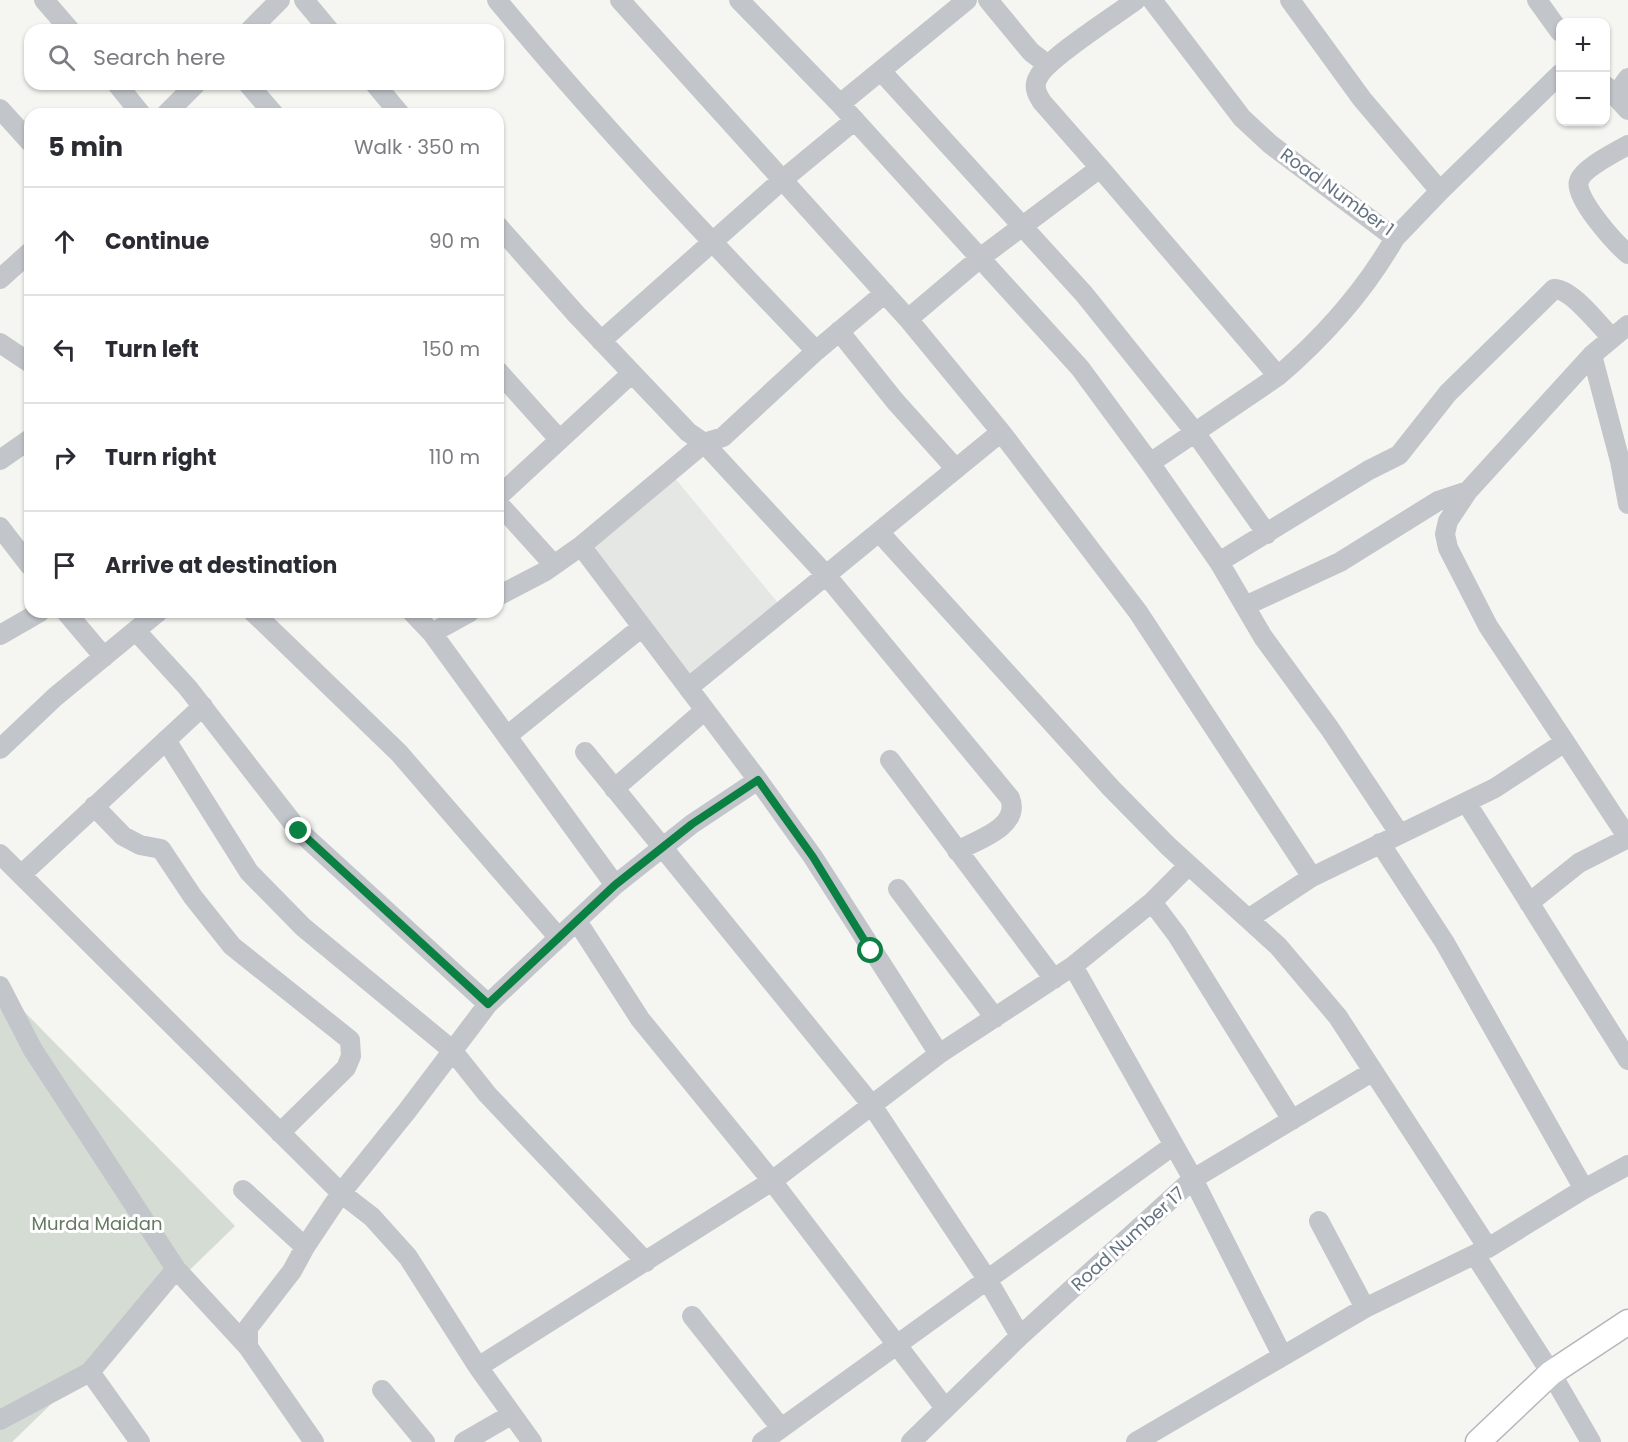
<!DOCTYPE html>
<meta charset="utf-8">
<style>
body{margin:0;font-family:Poppins,sans-serif;background:#f2f2f3;color:#2b2b33}
.controls{position:absolute;right:18px;top:18px;display:grid;overflow:hidden;border-radius:12px;box-shadow:0 2px 4px #0004}
.controls button{width:54px;height:54px;display:grid;place-items:center;padding:0;border:0;border-bottom:2px solid #e1e1e2;background:#fff;color:#2b2b33;font:30px sans-serif}
.stop{position:absolute;width:18px;height:18px;margin:-14px;border:4px solid #0b8043;border-radius:50%;background:#fff}
.stop.end{background:#0b8043;border-color:#fff;box-shadow:0 2px 6px #0008}
.list{margin:0;padding:0;list-style:none}
h2{display:flex;justify-content:space-between;align-items:center;height:78px;margin:0;padding:0 24px;font-size:26px}
h2 small{font-size:20px;font-weight:400;color:#7c7c81}
.list li{display:grid;grid-template-columns:39px 1fr auto;gap:18px;align-items:center;box-sizing:border-box;height:108px;padding:0 24px;border-top:2px solid #e1e1e2}
.list b{display:block;font-size:22px;white-space:nowrap}
.list em{font-size:20px;font-style:normal;color:#7c7c81}
.icon{flex:none;width:33px;height:33px;fill:none;stroke:currentColor;stroke-width:2;stroke-linecap:round;stroke-linejoin:round}
.map{position:relative;flex:none;width:1628px;height:1442px;overflow:hidden}
.search{position:absolute;background:#fff;box-shadow:0 2px 4px #0004;left:24px;top:24px;width:480px;height:66px;display:flex;align-items:center;gap:15px;box-sizing:border-box;padding:0 21px;border-radius:18px;color:#7c7c81;font-size:22px}
.panel{position:absolute;background:#fff;box-shadow:0 2px 4px #0004;left:24px;top:108px;width:480px;height:510px;border-radius:18px}
.map>svg:first-child{display:block}
</style>
<div class="map">
<svg width="1628" height="1442" viewBox="0 0 1628 1442">
<rect width="100%" height="100%" fill="#f5f5f1"/>
<!-- built -->
<path fill="#e5e7e5" d="M674,477l104,126 -88,74 -102,-126z"/>
<!-- green -->
<path fill="#d5dcd3" d="M0,987l235,239 -223,216h-12z"/>
<g fill="none" stroke-linecap="round" stroke-linejoin="round">
<!-- major casing -->
<g stroke="#b3b7bb" stroke-width="27">
<path id="major" d="M1478,1442l73,-69 77,-51"/>
</g>
<!-- minor -->
<path stroke="#c2c5c9" stroke-width="20" d="M44,0l26,30
M304,0l25,30
M497,0c101,122 209,236 319,351
M620,0l288,319 93,113 137,180 174,265 183,-89 70,-46 63,96
M739,0l101,104
M967,0l-127,104 140,154 120,-90 178,208c48,-41 86,-84 117,-138
M988,0l43,52 17,13
M1152,0l90,118 28,26 125,94 45,-47 120,-117
M1290,0l72,99 78,92
M1537,0l23,32
M250,30l30,-30
M881,71l203,223 110,137 73,103
M117,84l24,30
M248,84l26,30
M375,84l25,30
M1606,86l22,24
M1615,96l13,-18
M0,109l30,33
M166,114l30,-30
M1628,145c-12,7 -45,23 -49,36 -6,16 37,63 49,73
M1100,168l-58,-66c-6,-9 -9,-17 -3,-26 9,-18 77,-61 97,-76
M498,226l78,88 112,118 16,11 19,-6 93,-86 69,-58
M0,279l30,-27
M908,319l72,-61 100,110 70,95 69,99 44,75 67,92 69,104
M1628,325l-36,30 28,106 8,43
M839,331l56,70 61,68
M601,341l180,-160 74,-61
M0,343l30,20
M498,371l60,67
M0,460l30,-21
M1150,463l128,-87
M498,497l134,-124
M498,503l56,62
M0,527l30,39
M879,532l232,256 57,58 110,100 60,71 150,231
M581,546l177,234 55,77 126,197
M1219,562l150,-92 30,-15 49,-62 106,-104c17,-1 45,36 57,48
M498,596l46,-24 37,-26 123,-103 122,132 184,223c11,29 -33,42 -53,53
M1245,606l95,-44 98,-61 30,-10
M66,612l38,45
M253,612l146,141 160,185
M412,612l20,21 183,252
M136,631l52,57 111,143 189,173
M432,633l38,-21
M0,635l40,-23
M688,688l313,-256
M507,736l135,-109
M166,740l83,132 54,55 149,123 35,44 159,168
M1565,742l-77,-116 -40,-78 -3,-14 3,-13 20,-30 124,-136
M0,749l55,-52 103,-85
M585,752l286,352 116,175 33,57
M890,760l164,219
M614,789l91,-79
M1466,802l162,258
M94,806l29,30 17,9 21,4 32,48 39,49 118,94 1,16 -5,12 -66,65
M1380,843l65,100 139,246
M0,854l341,339 31,24 36,40 70,110 54,75
M21,875l182,-169
M898,889l97,129
M1152,902l25,33 115,185
M1529,903l50,-40 49,-25
M1248,919l64,-42
M577,921l63,98 132,162 173,227
M1073,966l120,213 89,176
M0,986l33,64 143,219 72,78
M243,1190l62,57
M1319,1221l46,87
M1475,1255l76,118 40,69
M692,1316l89,112
M478,1367l294,-186 167,-127 134,-88 79,-64 37,-37
M90,1372l50,70
M382,1390l43,52
M0,1420l90,-48 86,-103
M314,1442l-66,-95v-19l44,-57 13,-24 36,-54 66,-82 81,-107 127,-119 77,-61 66,-44
M464,1442l47,-27
M762,1442l412,-297
M911,1442l109,-106 173,-157 179,-107
M1136,1442l229,-134 123,-60 96,-59 44,-24"/>
<!-- major -->
<use href="#major" stroke="#fff" stroke-width="24"/>
</g>
<g fill="none" stroke-linecap="round" stroke-linejoin="round">
<!-- route -->
<path stroke="#0b8043" stroke-width="8" d="M299,831l189,173 127,-119 77,-61 66,-44 55,77 58,94"/>
</g>
<g text-anchor="middle" stroke-width="6" stroke-linejoin="round" paint-order="stroke">
<!-- street labels -->
<g font-size="18" fill="#647282" stroke="#fff">
<text transform="translate(1337 192) rotate(36)" y="6">Road Number 1</text>
<text transform="translate(1128 1239) rotate(-42)" y="6">Road Number 17</text>
</g>
<!-- park labels -->
<g font-size="18" fill="#667963" stroke="#fff">
<text x="97" y="1230">Murda Maidan</text>
</g>
</g>
</svg>
<div class="controls">
<button>+</button>
<button>−</button>
</div>
<div class="stop" style="left:871px;top:951px"></div>
<div class="stop end" style="left:299px;top:831px"></div>
<div class="search"><svg class="icon" aria-label="search" viewBox="0 0 24 24"><circle cx="10" cy="10" r="6"/><path d="M15 15l6 6"/></svg>Search here</div>
<section class="panel">
<h2>5 min<small>Walk · 350 m</small></h2>
<ul class="list">
<li><svg class="icon" aria-label="ahead" viewBox="0 0 24 24"><path d="M12 20V5M6 11l6-6 6 6"/></svg><div><b>Continue</b></div><em>90 m</em></li>
<li><svg class="icon" aria-label="left" viewBox="0 0 24 24"><path d="M17 20v-9H6M10 6l-5 5 5 5"/></svg><div><b>Turn left</b></div><em>150 m</em></li>
<li><svg class="icon" aria-label="right" viewBox="0 0 24 24"><path d="M7 20v-9h11M14 6l5 5-5 5"/></svg><div><b>Turn right</b></div><em>110 m</em></li>
<li><svg class="icon" aria-label="arrive" viewBox="0 0 24 24"><path d="M6 21V4h12l-3 4 3 4H6"/></svg><div><b>Arrive at destination</b></div></li>
</ul>
</section>
</div>
